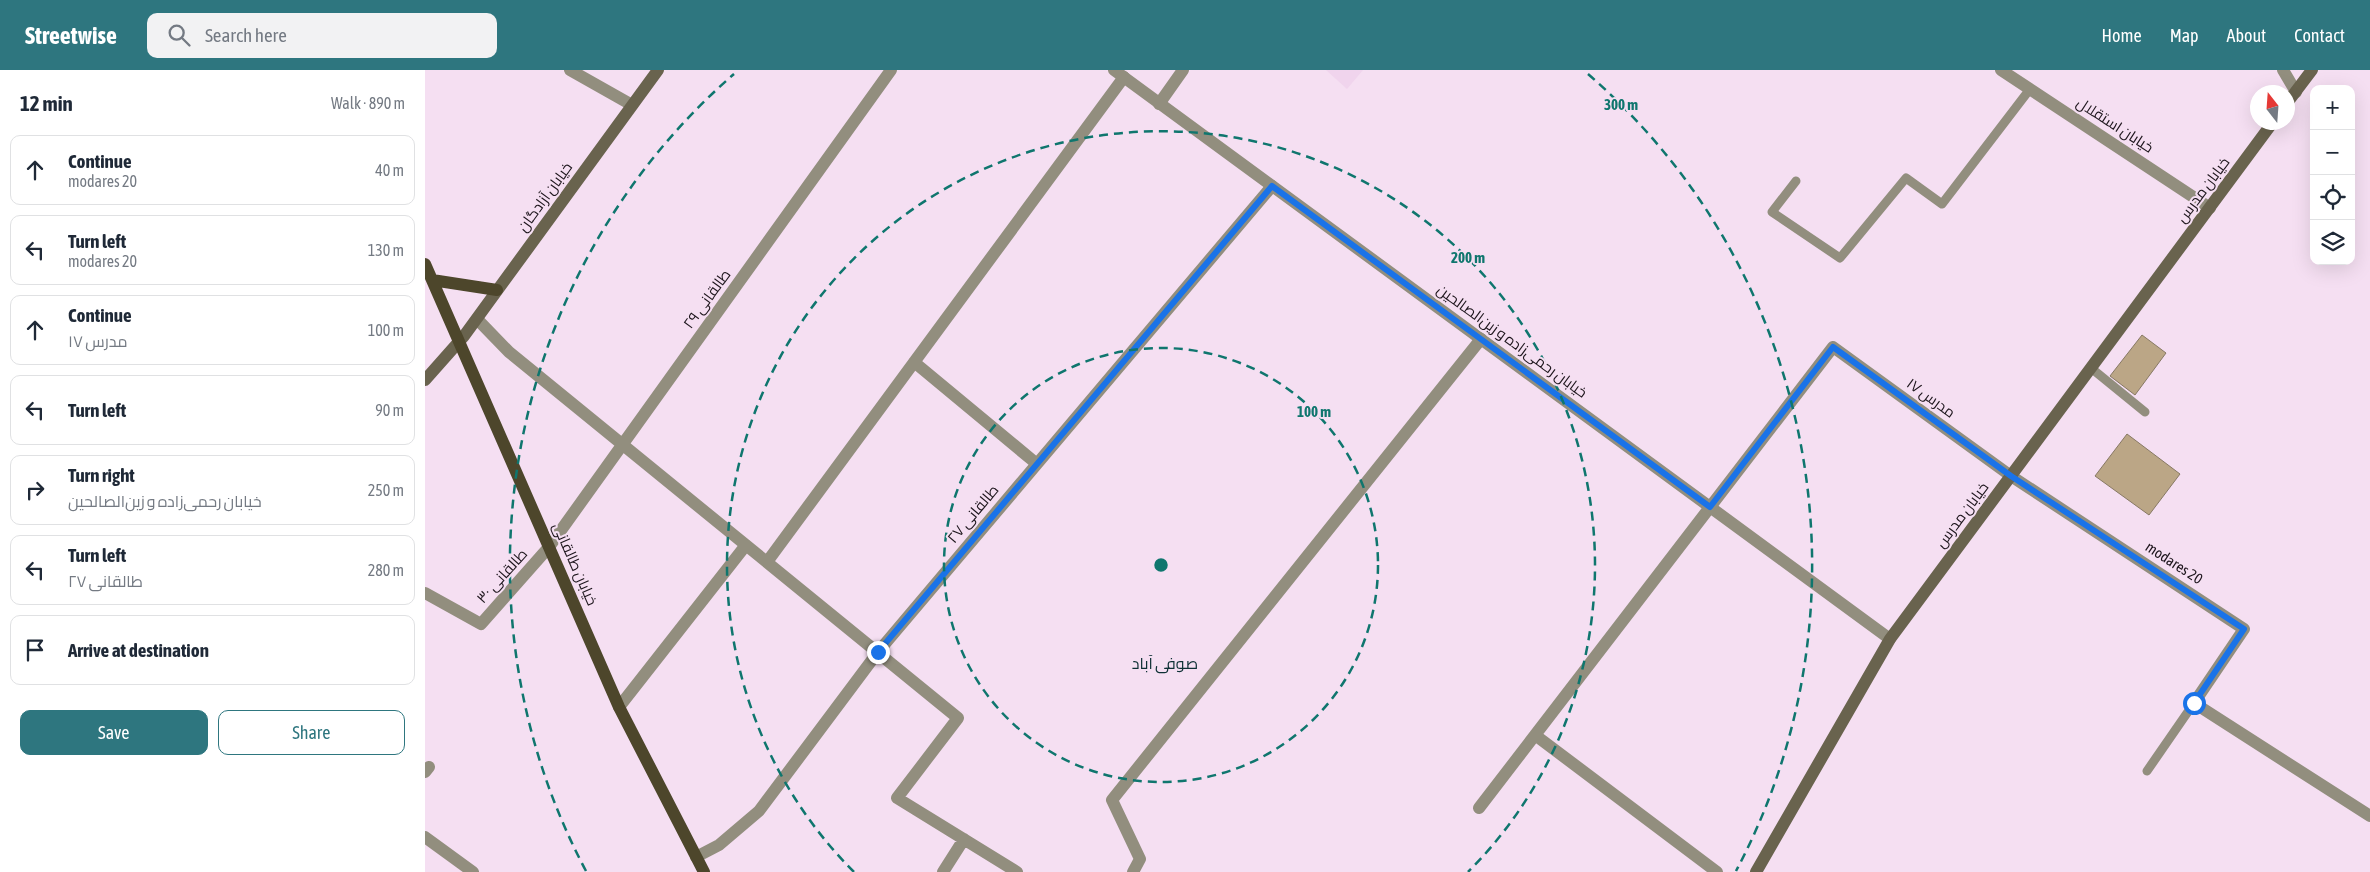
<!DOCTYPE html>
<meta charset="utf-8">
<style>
body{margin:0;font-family:"Asap Condensed",Cairo,sans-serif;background:#f2f2f3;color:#1f2937}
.controls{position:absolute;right:15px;top:15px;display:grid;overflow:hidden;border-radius:10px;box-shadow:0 5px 20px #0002}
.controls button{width:45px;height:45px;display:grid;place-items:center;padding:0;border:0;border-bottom:1px solid #e0e1e3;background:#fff;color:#1f2937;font:25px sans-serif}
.compass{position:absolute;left:1825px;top:15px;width:45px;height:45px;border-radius:50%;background:#fff;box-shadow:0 5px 20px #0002;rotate:343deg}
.stop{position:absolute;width:15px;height:15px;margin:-11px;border:4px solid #1a73e8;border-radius:50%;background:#fff}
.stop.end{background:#1a73e8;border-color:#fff;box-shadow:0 1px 5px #0008}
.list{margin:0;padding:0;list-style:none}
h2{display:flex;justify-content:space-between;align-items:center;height:65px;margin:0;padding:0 20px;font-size:21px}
h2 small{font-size:16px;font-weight:400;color:#747a83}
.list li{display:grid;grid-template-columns:32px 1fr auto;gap:15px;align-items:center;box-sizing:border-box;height:70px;margin:0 10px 10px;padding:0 10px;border:1px solid #e0e1e3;border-radius:10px}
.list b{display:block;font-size:19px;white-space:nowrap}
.list p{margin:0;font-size:16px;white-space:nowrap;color:#747a83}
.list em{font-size:16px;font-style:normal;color:#747a83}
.actions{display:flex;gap:10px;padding:15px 20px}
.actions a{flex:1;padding:11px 0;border:1px solid #2e767f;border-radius:10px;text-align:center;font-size:18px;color:#2e767f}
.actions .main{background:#2e767f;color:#fff}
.icon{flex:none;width:28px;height:28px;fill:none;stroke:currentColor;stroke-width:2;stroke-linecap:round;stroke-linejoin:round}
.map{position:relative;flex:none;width:1945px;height:802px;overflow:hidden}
header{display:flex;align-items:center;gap:30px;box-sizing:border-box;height:70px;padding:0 25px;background:#2e767f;color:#fff}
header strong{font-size:24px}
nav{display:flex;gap:28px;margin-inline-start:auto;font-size:18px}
.search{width:350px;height:45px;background:#f2f2f3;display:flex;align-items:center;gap:12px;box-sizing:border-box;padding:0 18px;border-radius:10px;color:#747a83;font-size:19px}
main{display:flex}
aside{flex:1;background:#fff}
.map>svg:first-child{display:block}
</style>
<header>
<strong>Streetwise</strong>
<div class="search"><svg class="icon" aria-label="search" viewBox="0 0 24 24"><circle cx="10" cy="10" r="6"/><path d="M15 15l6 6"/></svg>Search here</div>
<nav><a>Home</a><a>Map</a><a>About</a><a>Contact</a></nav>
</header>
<main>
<aside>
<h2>12 min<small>Walk · 890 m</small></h2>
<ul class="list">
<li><svg class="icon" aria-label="ahead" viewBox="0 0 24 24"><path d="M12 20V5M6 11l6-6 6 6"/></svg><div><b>Continue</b><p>modares 20</p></div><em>40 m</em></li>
<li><svg class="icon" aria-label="left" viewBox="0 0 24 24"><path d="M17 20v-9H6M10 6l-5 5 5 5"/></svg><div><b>Turn left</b><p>modares 20</p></div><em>130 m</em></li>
<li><svg class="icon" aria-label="ahead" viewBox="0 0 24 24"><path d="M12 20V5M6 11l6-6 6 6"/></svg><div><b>Continue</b><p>مدرس ۱۷</p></div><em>100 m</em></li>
<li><svg class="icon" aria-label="left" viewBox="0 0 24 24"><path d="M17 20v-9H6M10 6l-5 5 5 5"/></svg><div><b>Turn left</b></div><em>90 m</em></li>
<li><svg class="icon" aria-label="right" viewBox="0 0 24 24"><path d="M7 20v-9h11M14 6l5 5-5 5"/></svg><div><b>Turn right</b><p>خیابان رحمی‌زاده و زین‌الصالحین</p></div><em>250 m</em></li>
<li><svg class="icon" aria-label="left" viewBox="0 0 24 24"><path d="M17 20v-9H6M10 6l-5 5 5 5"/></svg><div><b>Turn left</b><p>طالقانی ۲۷</p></div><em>280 m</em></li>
<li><svg class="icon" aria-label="arrive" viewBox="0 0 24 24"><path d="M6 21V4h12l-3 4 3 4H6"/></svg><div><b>Arrive at destination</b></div></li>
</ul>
<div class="actions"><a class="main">Save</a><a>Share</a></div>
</aside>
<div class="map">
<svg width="1945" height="802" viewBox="0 0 1945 802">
<rect width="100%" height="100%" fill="#f5dff2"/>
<!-- built -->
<path fill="#f0d4ed" d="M901,0h37l-16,19z"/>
<!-- building -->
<path fill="#bba686" stroke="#877964" d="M1717,265l24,18 -31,42 -25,-19z
M1702,364l53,40 -31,41 -54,-39z"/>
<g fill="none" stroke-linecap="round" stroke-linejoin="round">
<!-- service -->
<path stroke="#928e7e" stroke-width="9" d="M1371,111l-24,31 68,46 66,-80 36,26 88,-115
M1666,298l54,44
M1722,701l47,-68"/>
<!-- minor -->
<path stroke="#928e7e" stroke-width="12" d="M145,0l62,35
M1858,0l13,22
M734,34l24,-34
M52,249l32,33 449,366 -61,80 120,74
M489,292l123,102
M342,492l357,-485
M0,523l56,31 68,-77 342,-477
M194,637l127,-162
M1110,665l182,137
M0,702l4,-5
M1054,738l354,-461 178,129 233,153 -50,74 176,113
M0,767l48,35
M271,787l23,-12 40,-34 119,-159 394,-466
M518,802l21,-33
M708,802l7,-13 -28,-59 369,-461"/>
<!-- tertiary -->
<path stroke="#928e7e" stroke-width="12" d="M689,0l776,569
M1576,0l209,138"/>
<!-- secondary -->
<path stroke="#69634e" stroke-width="12" d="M1862,33l25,-33
M0,310l39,-44 194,-266
M1331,802l134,-233 383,-517"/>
<!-- primary -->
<path stroke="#4d462b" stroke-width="12" d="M0,194l194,443 85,165
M7,210l65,10"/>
</g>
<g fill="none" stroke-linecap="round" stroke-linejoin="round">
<!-- route -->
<path stroke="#1a73e8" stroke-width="6" d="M453,582l394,-466 438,321 123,-160 178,129 233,153 -50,74"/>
</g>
<!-- distance rings -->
<g fill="none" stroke="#0f766e" stroke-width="2.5" stroke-dasharray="9 6">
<circle cx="736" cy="495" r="217"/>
<path d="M429 802A434 434 0 1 1 1043 802"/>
<path d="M161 801A651 651 0 0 1 309 4M1163 4A651 651 0 0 1 1311 801"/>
</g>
<g text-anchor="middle" stroke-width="4" stroke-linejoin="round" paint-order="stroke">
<!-- street labels -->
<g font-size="15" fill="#1c141b" stroke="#f5dff2">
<text transform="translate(1690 55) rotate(33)" y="5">خیابان استقلال</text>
<text transform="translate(1778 120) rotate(-53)" y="5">خیابان مدرس</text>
<text transform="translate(120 127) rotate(-54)" y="5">خیابان آزادگان</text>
<text transform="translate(282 229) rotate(-54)" y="5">طالقانی ۲۹</text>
<text transform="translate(1087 271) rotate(36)" y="5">خیابان رحمی‌زاده و زین‌الصالحین</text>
<text transform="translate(1506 328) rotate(36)" y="5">مدرس ۱۷</text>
<text transform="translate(548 444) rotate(-50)" y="5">طالقانی ۲۷</text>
<text transform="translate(1537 445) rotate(-53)" y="5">خیابان مدرس</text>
<text transform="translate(1749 493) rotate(33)" y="5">modares 20</text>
<text transform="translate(150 494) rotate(66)" y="5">خیابان طالقانی</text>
<text transform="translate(77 506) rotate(-48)" y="5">طالقانی ۳۰</text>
</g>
<!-- neighbourhood labels -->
<g font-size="16" fill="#0e3035" stroke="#f5dff2">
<text x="740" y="599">صوفی آباد</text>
</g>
</g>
<circle cx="736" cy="495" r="8" fill="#0f766e" stroke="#f5dff2" stroke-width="2.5"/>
<g font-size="15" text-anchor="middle" font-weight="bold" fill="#0f766e" stroke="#f5dff2" stroke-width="4" stroke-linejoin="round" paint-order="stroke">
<text x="1196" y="40">300 m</text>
<text x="1043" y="193">200 m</text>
<text x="889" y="347">100 m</text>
</g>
</svg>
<div class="controls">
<button>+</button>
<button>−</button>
<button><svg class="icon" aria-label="locate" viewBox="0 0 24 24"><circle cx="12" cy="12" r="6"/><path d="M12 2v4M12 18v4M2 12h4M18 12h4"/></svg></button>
<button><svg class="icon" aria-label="layers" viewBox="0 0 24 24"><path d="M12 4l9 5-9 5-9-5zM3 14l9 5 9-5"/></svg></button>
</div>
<svg class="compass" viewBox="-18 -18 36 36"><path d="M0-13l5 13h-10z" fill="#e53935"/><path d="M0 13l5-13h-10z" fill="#747a83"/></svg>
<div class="stop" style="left:1769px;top:633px"></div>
<div class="stop end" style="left:453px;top:582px"></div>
</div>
</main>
